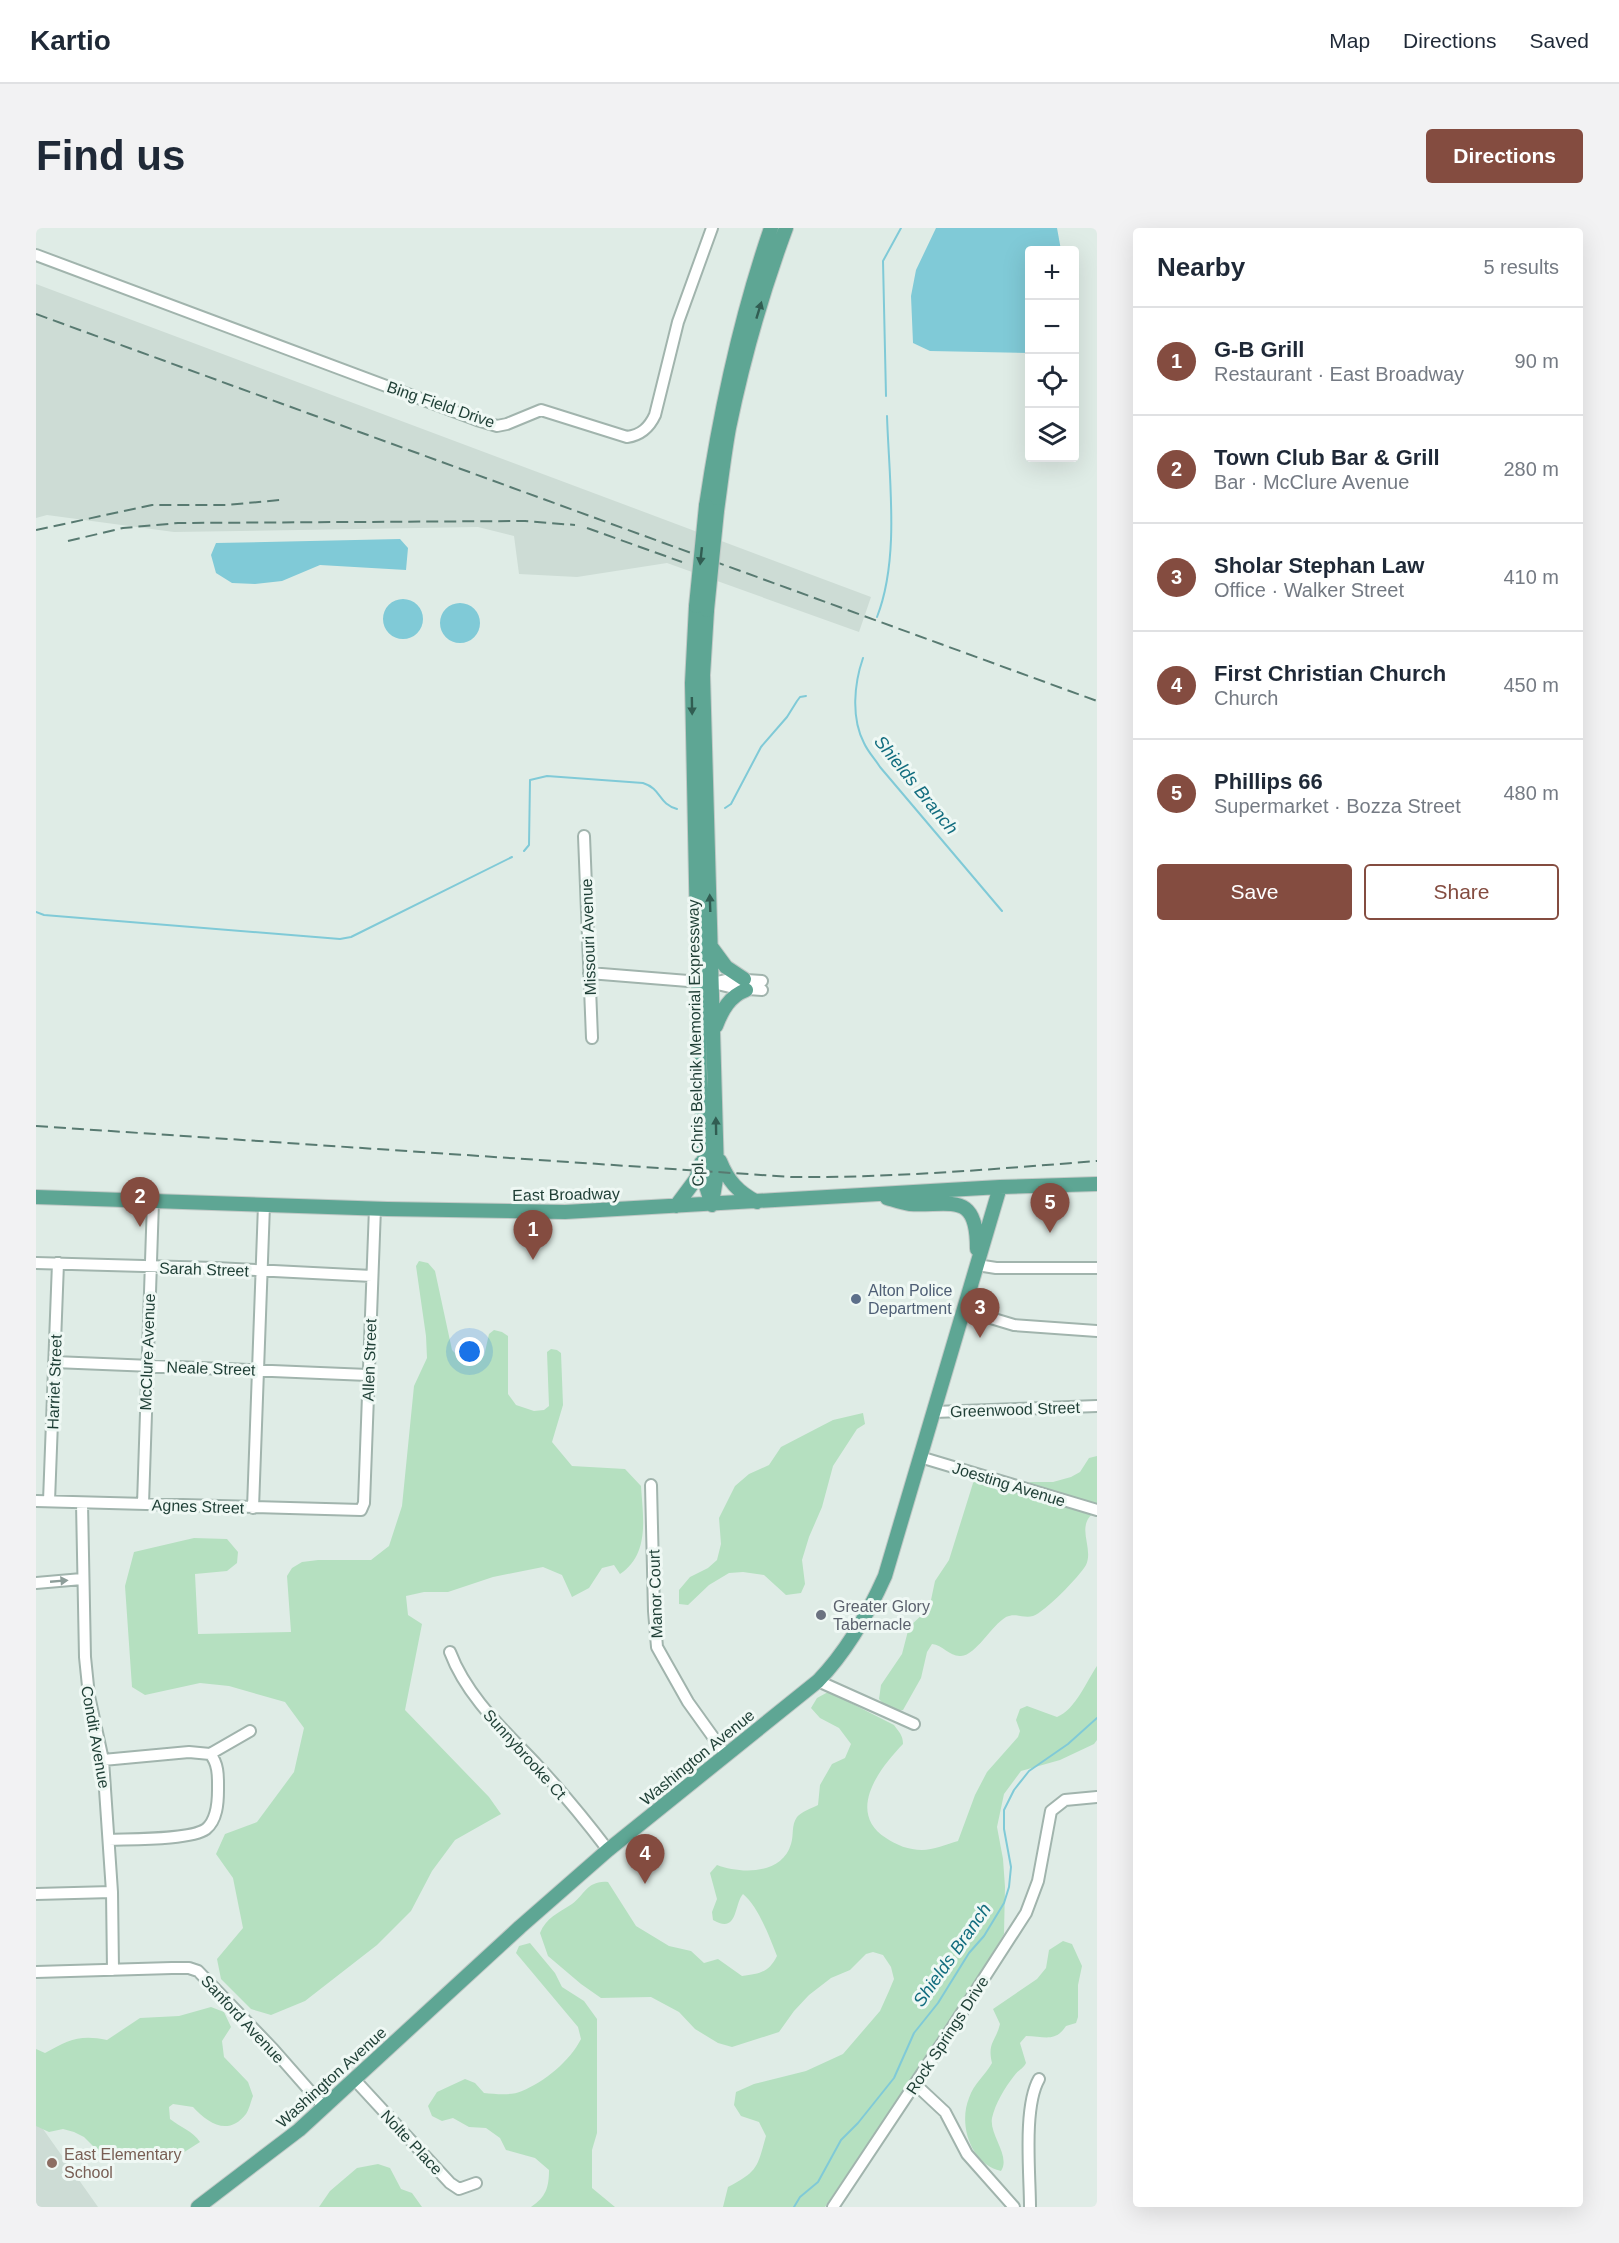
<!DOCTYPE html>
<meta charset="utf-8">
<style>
body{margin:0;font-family:Helvetica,sans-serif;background:#f2f2f3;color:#1f2937}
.controls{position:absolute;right:18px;top:18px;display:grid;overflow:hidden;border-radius:6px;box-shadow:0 6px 24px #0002}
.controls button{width:54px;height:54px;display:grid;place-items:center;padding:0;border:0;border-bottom:2px solid #e0e1e3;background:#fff;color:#1f2937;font:30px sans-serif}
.you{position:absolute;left:434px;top:1124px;width:21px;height:21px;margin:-15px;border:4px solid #fff;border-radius:50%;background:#1a73e8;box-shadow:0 0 0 9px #1a73e833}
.badge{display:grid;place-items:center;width:39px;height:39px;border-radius:50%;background:#844c40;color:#fff;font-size:20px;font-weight:700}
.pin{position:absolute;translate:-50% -50px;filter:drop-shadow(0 2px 3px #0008)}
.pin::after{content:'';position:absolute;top:32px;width:21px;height:18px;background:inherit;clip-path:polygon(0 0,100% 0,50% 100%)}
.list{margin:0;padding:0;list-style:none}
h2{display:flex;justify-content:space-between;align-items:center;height:78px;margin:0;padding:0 24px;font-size:26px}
h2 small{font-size:20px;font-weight:400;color:#747a83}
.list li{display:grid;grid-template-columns:39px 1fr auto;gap:18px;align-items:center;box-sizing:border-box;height:108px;padding:0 24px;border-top:2px solid #e0e1e3}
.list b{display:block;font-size:22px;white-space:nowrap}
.list p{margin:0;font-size:20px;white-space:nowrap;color:#747a83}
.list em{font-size:20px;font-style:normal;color:#747a83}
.actions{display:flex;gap:12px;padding:18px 24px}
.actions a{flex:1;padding:14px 0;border:2px solid #844c40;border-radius:6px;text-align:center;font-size:21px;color:#844c40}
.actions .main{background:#844c40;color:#fff}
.icon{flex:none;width:33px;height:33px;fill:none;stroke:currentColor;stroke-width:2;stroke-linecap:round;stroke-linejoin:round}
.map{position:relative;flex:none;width:1061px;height:1979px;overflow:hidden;border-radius:6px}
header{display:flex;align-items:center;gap:36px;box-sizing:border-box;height:84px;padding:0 30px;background:#fff;border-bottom:2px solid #e0e1e3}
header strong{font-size:28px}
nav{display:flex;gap:33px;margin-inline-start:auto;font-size:21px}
.intro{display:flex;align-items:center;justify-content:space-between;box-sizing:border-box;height:144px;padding:0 36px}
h1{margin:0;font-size:42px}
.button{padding:15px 27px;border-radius:6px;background:#844c40;color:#fff;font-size:21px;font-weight:700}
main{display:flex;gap:36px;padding:0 36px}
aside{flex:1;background:#fff;border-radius:6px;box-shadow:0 6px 24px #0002}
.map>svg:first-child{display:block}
</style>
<header>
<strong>Kartio</strong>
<nav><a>Map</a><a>Directions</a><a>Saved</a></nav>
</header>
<div class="intro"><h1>Find us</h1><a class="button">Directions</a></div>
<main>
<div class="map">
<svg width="1061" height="1979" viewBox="0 0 1061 1979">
<rect width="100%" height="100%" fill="#dfece6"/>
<!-- built -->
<path fill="#cddcd5" d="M0,56l835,313 -12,35 -192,-69 -90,14 -58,-3 -5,-38 -36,-9 -304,5 -127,-17 -11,3z
M0,1891l62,88h-62z"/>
<!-- green -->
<path fill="#b5e0c0" d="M383,1033l9,2 7,8 17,79 10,10 12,1 10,-5 5,-22 5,-4 8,2 6,4v58l8,11 18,6 10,-1 5,-4 -2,-54 4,-3 6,1 4,3 2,52 -11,37 20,24 53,3 16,17c2,32 9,68 -21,88l-6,-9 -12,3 -13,20 -17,9 -10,-22 -19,-8 -50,10 -45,15h-24l-18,4 2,19 14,9 -17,86 84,87 12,17 -46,26 -23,31 -21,40 -34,34 -72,56 -34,14 -20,-6 -30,-30 -4,-20 26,-31 -10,-50 -17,-24 9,-20 32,-12 37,-50 10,-44 -19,-26 -56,-16 -29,-3 -55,12 -13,-8 -7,-101 9,-34 60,-14 33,1 11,13 -1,11 -10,8 -32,3 3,60 93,-2 -4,-56 5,-8 10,-6 16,-2h53l18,-14 13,-40 12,-120 13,-28 -1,-22 -10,-70z
M827,1185l2,11 -8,5 -24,37 -11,41 -13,30 -7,23 3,24 -4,9 -15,2 -22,-20 -21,-3 -14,1 -20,12 -21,20 -9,-1v-14l11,-13 18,-9 9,-8 4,-16 -2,-26 16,-32 14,-12 20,-9 12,-18 52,-27z
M1061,1228v53c-3,3 -7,7 -9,10 -8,14 5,31 -2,46 -7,12 -41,47 -53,51 -10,3 -17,-4 -27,1 -15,9 -30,38 -45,39 -11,1 -18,-11 -29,-12l-5,8 -6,26 -18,32c-10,2 -18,-4 -24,-11l2,-14 21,-31 7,-27 16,-15 6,-12 4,-19 14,-21 25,-80 30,12 27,-10h22l18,-5 9,-5 9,-14z
M1061,1438v74l-3,4 -34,16 -39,11 -17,23 -7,33 6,32 2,28 -1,47 -41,69 -138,204h-102l5,-20c30,-16 29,-19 38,-51l-7,-14 -18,-6 -7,-11 2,-13 18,-8 52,-13 37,-17 37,-43 9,-20 5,-12 -3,-12 -8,-12 -10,-3 -7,2 -16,16 -19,8 -22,17 -15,16 -15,21 -47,15 -14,-4 -23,-14 -16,-17 -28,-15 -50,1 -20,-14 -33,-28 -8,-23c6,-15 18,-20 32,-29 12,-8 15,-24 36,-22l28,44 33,20 22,5 13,12 14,-4 24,17c18,-2 27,-4 35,-20 -7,-18 -19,-50 -34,-62 -9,10 -5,41 -30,26l-1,-8 5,-13 -7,-26 7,-8c24,9 65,10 74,-21 3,-8 0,-19 6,-27 4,-5 15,-9 21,-12l2,-20 12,-21 13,-6 6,-14 -12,-16 -19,-10 -9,-10 6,-10 11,-6 7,3 59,30c5,7 9,10 9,19 -24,25 -57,68 -17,94 10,7 23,12 36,12 11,0 25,-6 36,-9l17,-46 12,-23 31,-35 2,-6 -4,-11 4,-11 7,-3 30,11c19,-8 29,-35 40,-51z
M1027,1713l9,3 10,22 -4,19v32l-2,6 -10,3c-11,17 -22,10 -40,10l-6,7 6,20c-3,6 -8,7 -12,13 -9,11 -19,28 -22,42 -3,17 19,38 9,53 -30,-7 -43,-46 -32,-73 5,-15 16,-22 23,-35 -5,-20 4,-22 8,-39l-7,-15 44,-30 9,-11 3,-18z
M494,1715l25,30 7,14 22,14 13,18v114l-5,17v38l23,19h-84c15,-10 18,-20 18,-37l-14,-12 -29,-8 -6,-12 -14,-10 -17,-1 -16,-9 -11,3 -10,-5 -4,-10 9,-14 28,-13 10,4 9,10c12,1 27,3 38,-2 22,-9 48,-30 59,-52l-3,-12 -62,-74 3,-7z
M175,1779l13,5 7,15 -9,14 2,16 24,25 5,14c-2,5 -4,14 -7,18 -18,23 -38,9 -53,-7l-20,-3 -4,3 1,12c10,8 23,12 30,23l-25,16 -27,1 -48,-6 -16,-16 -10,-5 -11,-3 -14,3 -13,-6v-77l9,4c23,-13 35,-19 62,-13l33,-22 39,-2z
M342,1936l12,4 11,21 11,4 10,14h-103l11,-16 27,-23z"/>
<!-- water -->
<path fill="#80cad7" d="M900,0h121l4,22h-32v103l-99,-2 -17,-8 -2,-47 5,-26z
M364,311l8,9 -2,22 -86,-5 -38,16 -27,3 -23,-1 -16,-10 -5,-18 5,-12z
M347 391a20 20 0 1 1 40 0a20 20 0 1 1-40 0Z
M404 395a20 20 0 1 1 40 0a20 20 0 1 1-40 0Z"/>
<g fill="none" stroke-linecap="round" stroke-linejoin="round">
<!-- stream -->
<path stroke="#80cad7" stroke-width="2" d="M850,168l-3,-135 18,-33
M841,389c23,-59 12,-138 10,-201
M827,430c-9,26 -12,60 1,85 4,9 11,16 16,24l122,144
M689,580l6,-4 30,-57 26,-30 10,-16 3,-4 6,-1
M488,623l5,-6 1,-65 17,-4 96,7c19,6 15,21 34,26
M0,684l8,3 296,24 11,-2 161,-80
M758,1979l6,-10 18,-15 23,-42 17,-17 36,-45 20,-45 24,-30 31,-50 15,-17 20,-33 5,-16 2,-20 -7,-38v-19l10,-20 15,-19 39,-27 29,-26"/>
<!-- minor casing -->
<g stroke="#a1b4ad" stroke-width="14">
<path id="minor" d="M0,27l441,165 20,6 10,-2 34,-14 86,27c14,-2 22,-9 28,-22l23,-93 34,-94
M548,608l8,202
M553,745l124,10 21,5 28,2
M677,755l18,-4 31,2
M0,1035l179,5 157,8
M941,1037l19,3h101
M928,1082l50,15 83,6
M18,1134l314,13
M898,1184l163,-6
M884,1229l177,53
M615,1257l3,126 3,36 31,55 38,53
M0,1273l325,9 3,-7 11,-295
M13,1273l9,-238
M46,1275l3,154 4,39 14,64 9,132 1,78
M107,1276l10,-303
M217,1280l11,-303
M0,1355l46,-4
M414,1424c17,45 54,78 87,113 25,27 49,56 71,85
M782,1453l96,43
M67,1532l86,-8 21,2 40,-23
M73,1612c20,-1 82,0 97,-11 11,-9 12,-26 12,-39 0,-12 1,-26 -8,-36
M0,1666l76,-2
M0,1744l136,-4h17l9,3 75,78 51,58
M318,1851l96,104 9,6 17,-6
M879,1856l30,28 22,42 47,53
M797,1979l113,-170 80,-124 12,-32 13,-70 14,-11 32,-3
M994,1979c0,-33 -7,-100 9,-128"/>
</g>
<!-- major casing -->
<g stroke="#c0c9c6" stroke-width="16">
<path id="major" d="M670,278c14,-94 34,-188 65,-278
M681,283c4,-28 7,-56 12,-83 14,-68 33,-135 57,-200
M660,378l-4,77 8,395 6,108 6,19
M671,382l-4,65 14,498 -5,30
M676,720l14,19 18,12
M680,798c6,-16 14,-30 30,-36
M684,933c8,20 18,31 37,41
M0,969l351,12 178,3 435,-25 97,-3
M851,970c7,2 15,5 23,6 42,2 67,-13 67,45
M640,978l20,-27 5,-16
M162,1979l101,-77 221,-203 88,-77 210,-169c29,-30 50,-67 67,-105l115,-389"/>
</g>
<!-- minor -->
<use href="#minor" stroke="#fff" stroke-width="10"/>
<!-- major -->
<use href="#major" stroke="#5ea694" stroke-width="14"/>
<!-- rail -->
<path stroke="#587a71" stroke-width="2" stroke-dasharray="12 6" stroke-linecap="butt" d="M0,86l1061,387
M551,300l95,34
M0,302l116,-25h74l54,-5
M32,313l55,-13 55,-5 347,-2 50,4
M0,898l755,51c102,1 204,-8 306,-16"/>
<!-- major-bridge casing -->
<g stroke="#c0c9c6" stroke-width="16" stroke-linecap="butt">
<path id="major-bridge" d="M660,378l10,-100
M671,382l10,-99"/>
</g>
<!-- major-bridge -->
<use href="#major-bridge" stroke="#5ea694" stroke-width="14"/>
</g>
<!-- one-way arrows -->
<defs><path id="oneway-solid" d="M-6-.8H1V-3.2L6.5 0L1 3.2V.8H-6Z" transform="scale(1.5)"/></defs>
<g fill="#315d52">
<use href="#oneway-solid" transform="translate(723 82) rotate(-73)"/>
<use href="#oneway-solid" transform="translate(665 328) rotate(96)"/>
<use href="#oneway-solid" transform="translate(656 478) rotate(89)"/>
<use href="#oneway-solid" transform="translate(674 675) rotate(-92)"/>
<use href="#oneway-solid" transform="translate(680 898) rotate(-91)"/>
</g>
<use fill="#8e9e9a" href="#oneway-solid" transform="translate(23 1353) rotate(-5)"/>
<!-- markers -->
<circle fill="#5c6f8a" stroke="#eff8f4" stroke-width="2" cx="820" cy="1071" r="6"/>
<circle fill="#6b7280" stroke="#eff8f4" stroke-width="2" cx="785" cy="1387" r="6"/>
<circle fill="#8d6e63" stroke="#eff8f4" stroke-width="2" cx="16" cy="1935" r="6"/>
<g text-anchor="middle" stroke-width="6" stroke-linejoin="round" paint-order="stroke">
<!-- street labels -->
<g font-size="16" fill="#1e3e35" stroke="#eff8f4">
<text transform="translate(405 176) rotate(19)" y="6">Bing Field Drive</text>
<text transform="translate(552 709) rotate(-92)" y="6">Missouri Avenue</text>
<text transform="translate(659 815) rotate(-91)" y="6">Cpl. Chris Belchik Memorial Expressway</text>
<text transform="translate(530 966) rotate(-1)" y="6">East Broadway</text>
<text transform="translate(168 1041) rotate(2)" y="6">Sarah Street</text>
<text transform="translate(111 1124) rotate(-88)" y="6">McClure Avenue</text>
<text transform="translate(333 1132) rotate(-88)" y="6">Allen Street</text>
<text transform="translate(175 1140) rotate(2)" y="6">Neale Street</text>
<text transform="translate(18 1154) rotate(-88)" y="6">Harriet Street</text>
<text transform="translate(979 1181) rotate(-2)" y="6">Greenwood Street</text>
<text transform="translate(973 1256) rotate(17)" y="6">Joesting Avenue</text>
<text transform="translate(162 1278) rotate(2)" y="6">Agnes Street</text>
<text transform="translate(619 1366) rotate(-92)" y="6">Manor Court</text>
<text transform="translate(60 1509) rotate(80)" y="6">Condit Avenue</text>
<text transform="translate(489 1526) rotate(48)" y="6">Sunnybrooke Ct</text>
<text transform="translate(661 1529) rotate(-39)" y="6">Washington Avenue</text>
<text transform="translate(207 1791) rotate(47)" y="6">Sanford Avenue</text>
<text transform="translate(911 1807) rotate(-57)" y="6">Rock Springs Drive</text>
<text transform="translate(295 1849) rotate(-42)" y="6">Washington Avenue</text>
<text transform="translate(376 1914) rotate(47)" y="6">Nolte Place</text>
</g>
<!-- service labels -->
<g font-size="16" fill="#4e5e75" stroke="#eff8f4" text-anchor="start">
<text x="832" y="1068">Alton Police<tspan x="832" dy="18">Department</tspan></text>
</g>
<!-- worship labels -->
<g font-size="16" fill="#5b616d" stroke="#eff8f4" text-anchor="start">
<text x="797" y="1384">Greater Glory<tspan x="797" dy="18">Tabernacle</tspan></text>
</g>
<!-- education labels -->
<g font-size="16" fill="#785e54" stroke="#eff8f4" text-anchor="start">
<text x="28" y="1932">East Elementary<tspan x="28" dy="18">School</tspan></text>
</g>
<!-- water labels -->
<g font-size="18" font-style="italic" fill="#126d7f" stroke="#eff8f4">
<text transform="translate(880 557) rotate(51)" y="6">Shields Branch</text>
<text transform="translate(916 1727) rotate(-55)" y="6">Shields Branch</text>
</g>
</g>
</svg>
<div class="controls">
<button>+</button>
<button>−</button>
<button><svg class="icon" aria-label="locate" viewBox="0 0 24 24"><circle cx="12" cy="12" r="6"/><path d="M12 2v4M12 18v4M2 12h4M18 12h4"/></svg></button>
<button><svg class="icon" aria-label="layers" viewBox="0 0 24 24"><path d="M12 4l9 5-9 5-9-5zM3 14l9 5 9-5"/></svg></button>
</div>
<div class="you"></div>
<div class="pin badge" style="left:497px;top:1032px">1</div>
<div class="pin badge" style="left:104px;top:999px">2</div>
<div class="pin badge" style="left:944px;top:1110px">3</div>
<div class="pin badge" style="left:609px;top:1656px">4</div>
<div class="pin badge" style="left:1014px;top:1005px">5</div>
</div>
<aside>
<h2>Nearby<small>5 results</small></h2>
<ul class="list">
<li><span class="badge">1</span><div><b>G-B Grill</b><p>Restaurant · East Broadway</p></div><em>90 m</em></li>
<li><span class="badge">2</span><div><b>Town Club Bar &amp; Grill</b><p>Bar · McClure Avenue</p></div><em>280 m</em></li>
<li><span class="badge">3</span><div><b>Sholar Stephan Law</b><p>Office · Walker Street</p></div><em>410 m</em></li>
<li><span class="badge">4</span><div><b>First Christian Church</b><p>Church</p></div><em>450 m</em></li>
<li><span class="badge">5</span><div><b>Phillips 66</b><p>Supermarket · Bozza Street</p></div><em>480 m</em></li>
</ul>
<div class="actions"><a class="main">Save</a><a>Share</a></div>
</aside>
</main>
